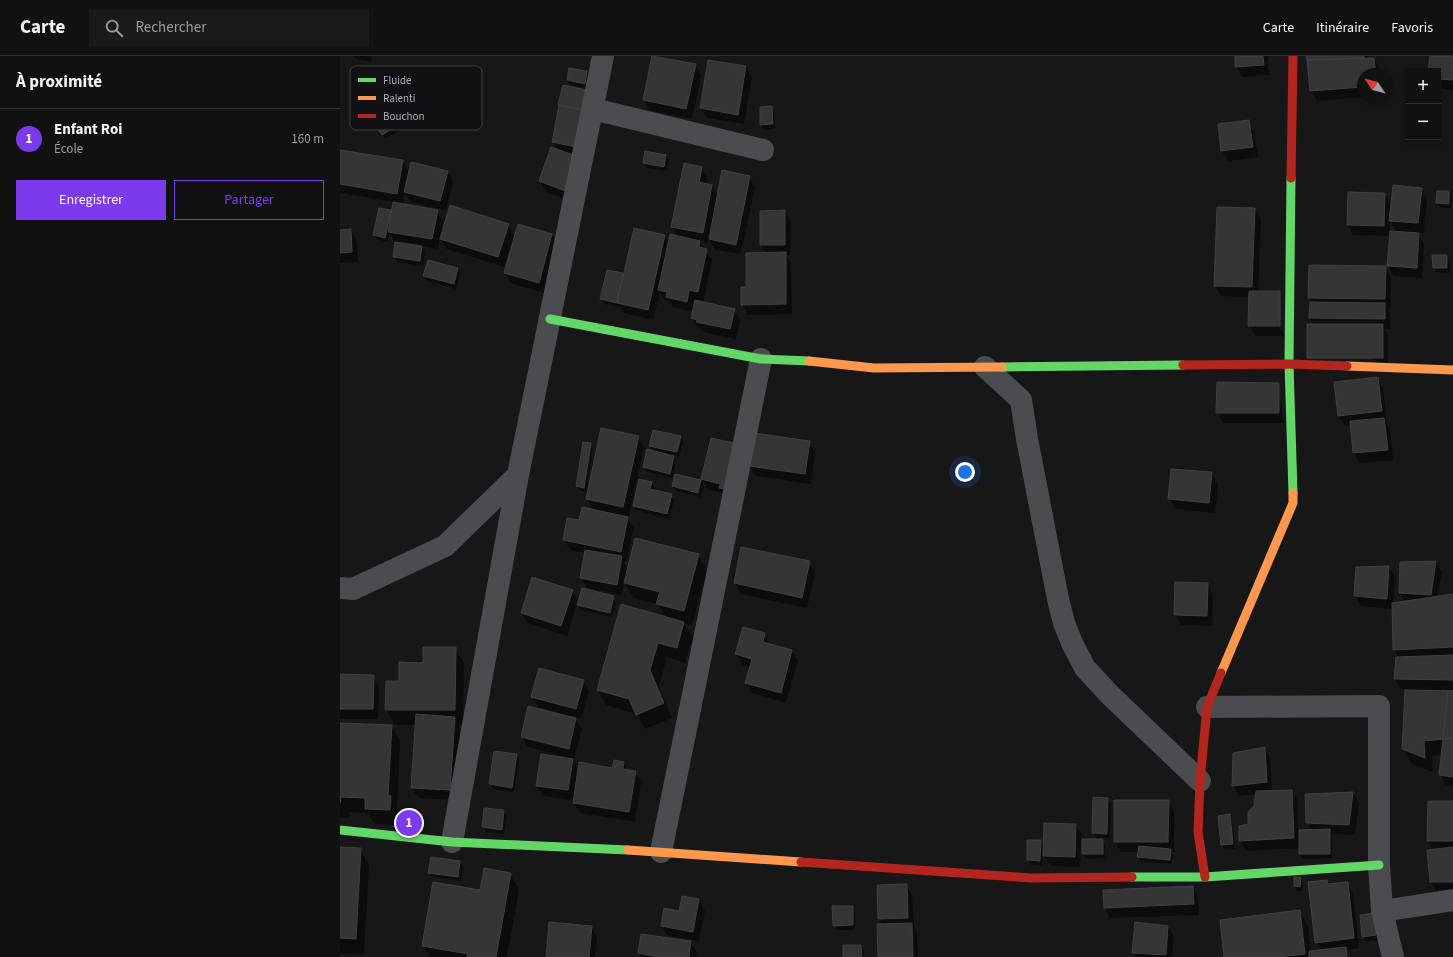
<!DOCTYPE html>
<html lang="fr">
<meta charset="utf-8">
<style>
body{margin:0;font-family:"Source Sans 3",sans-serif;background:#1a1a1a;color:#f1f3f6}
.controls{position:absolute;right:12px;top:12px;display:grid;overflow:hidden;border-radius:0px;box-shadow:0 2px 6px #0003}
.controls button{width:36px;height:36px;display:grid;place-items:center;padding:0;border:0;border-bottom:1px solid #303131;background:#111;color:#f1f3f6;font:20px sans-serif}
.compass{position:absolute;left:1017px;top:12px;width:36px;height:36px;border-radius:50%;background:#111;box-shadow:0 2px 6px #0003;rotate:305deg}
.you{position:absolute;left:625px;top:416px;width:14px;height:14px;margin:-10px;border:3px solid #fff;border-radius:50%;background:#1a73e8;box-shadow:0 0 0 6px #1a73e833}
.badge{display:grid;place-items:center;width:26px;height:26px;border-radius:50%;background:#7c3aed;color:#fff;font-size:13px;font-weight:700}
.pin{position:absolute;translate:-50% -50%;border:2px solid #fff;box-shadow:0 1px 4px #0006}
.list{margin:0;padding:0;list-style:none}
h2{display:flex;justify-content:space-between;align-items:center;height:52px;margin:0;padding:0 16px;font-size:17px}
h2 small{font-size:13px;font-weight:400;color:#9c9d9f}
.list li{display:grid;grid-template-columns:26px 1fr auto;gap:12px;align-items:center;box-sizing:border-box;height:60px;padding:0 16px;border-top:1px solid #303131}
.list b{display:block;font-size:15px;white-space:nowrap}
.list p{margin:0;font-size:13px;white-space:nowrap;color:#9c9d9f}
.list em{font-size:13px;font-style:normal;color:#9c9d9f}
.actions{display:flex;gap:8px;padding:12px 16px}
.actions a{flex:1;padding:9px 0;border:1px solid #7c3aed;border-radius:0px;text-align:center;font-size:14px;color:#7c3aed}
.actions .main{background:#7c3aed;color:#fff}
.icon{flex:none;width:22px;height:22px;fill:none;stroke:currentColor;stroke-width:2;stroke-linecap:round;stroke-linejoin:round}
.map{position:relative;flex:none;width:1113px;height:901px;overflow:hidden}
header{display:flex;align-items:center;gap:24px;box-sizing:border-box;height:56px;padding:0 20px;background:#111;border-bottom:1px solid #303131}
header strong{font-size:19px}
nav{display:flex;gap:22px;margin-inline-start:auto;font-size:14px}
.search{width:280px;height:36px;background:#1a1a1a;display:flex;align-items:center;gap:10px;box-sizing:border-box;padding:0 14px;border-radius:0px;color:#9c9d9f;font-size:15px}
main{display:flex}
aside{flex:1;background:#111}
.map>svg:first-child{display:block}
</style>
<header>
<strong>Carte</strong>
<div class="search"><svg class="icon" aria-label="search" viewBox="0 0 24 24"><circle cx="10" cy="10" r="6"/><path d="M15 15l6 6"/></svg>Rechercher</div>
<nav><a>Carte</a><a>Itinéraire</a><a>Favoris</a></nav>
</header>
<main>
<aside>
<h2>À proximité<small></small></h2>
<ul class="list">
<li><span class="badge">1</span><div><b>Enfant Roi</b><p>École</p></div><em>160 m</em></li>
</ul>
<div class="actions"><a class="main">Enregistrer</a><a>Partager</a></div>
</aside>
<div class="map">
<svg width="1113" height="901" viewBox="0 0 1113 901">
<rect width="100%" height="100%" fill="#171717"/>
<!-- shadow -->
<path fill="#0007" fill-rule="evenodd" d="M14,0h18l-1,6 -15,-3z
M313,0l42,9 6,10 -9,44 -42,-9 -6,-10z
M896,0h32l1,19 -27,2 -6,-10z
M967,0h61l1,3h5l6,10v5h-17v23l-46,4 -6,-11z
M1091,0h22v34l-15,-1v-18h-9z
M406,11l6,10 -8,47 -37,-6 -6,-10z
M230,13l16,3 3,5 -2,11 -17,-3 -2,-5z
M252,36l-18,110 -28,-10 -6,-11 18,-31 -5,-8z
M432,51l2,5 1,17 -11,1 -3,-5z
M908,66l6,10 4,25 -30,4 -6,-10z
M57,69l3,5 -15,9 -7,-11z
M0,95l63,10 7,12 37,-2 6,11 -7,28 -35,-8 -6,-10 -2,13 34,6 6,10 -2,13h1l66,-9 6,10 -10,32 -57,-18 -7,-11 -2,11 -17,-3 4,6 -2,14 -26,-4 -3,-5 2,-15h-1l-5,-9 -3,9 -10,-3 -3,-5 6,-25 11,2 1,2 2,-11 -54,-9z
M326,100l3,5 -2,10 -20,-3 -3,-5z
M361,112l6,10 -1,6 6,1 6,12 31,-20 6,10 -14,67 -26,-4 -6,-11 -1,4 -9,-2 5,8 2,1 6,10 -9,43 31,7 6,10 -4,19 -33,-7 -1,-3 -4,-1 -6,-10 1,-6 -20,-5 -4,-6 -4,-1 -5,-8 -7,28 -29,-7 -4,-6 -16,-3 -3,-5 22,-25 1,2 41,-40 4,7 9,-6 -6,-10zM359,119h2l-2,12z
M1081,133l6,10 -3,34h-6l6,11 -2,34 -28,-2 -6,-10 2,-30 -37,-1 -5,-10 1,-32 36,1 7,12zM1050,164l7,13 -7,-1z
M1109,136l3,5 -1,11h-11l-3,-5z
M915,153l6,10 -3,73 27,44h-30l-6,-11 1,-28 -29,-1 -6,-11z
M445,155l6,11 -1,33h-4l5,8 1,51 -44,1 -6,-11 5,-16 19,-34 -5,-9z
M11,174l6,11 1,21 -18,1v-32z
M212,179l6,10 -14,48 -33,-10 -6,-10z
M1107,200l3,4v13l-14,-1 -2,-4z
M1045,211l6,11 -1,31h-2l2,5v15h-5l3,6v33l-74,-43 -4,-7 1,-15h1l-3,-6z
M118,213l2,5 -4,15 -29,-8 -3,-5z
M1037,322l6,10 4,33h-2l5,8 3,31 -33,3 -6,-10 -3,-28 -6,1 -6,-10z
M938,328l6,39h-61l-6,-11z
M298,381l6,11 -15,68h-3l8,12 -8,34 -3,-1 5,9 70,-15 9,15 -15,55 -8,-2 9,15 -8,25 -18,-6 -8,29 13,32 -27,11 -9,-15 -30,-9 -8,-15 68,-72 -8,-14 -24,-6 -10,-16 -2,13 -35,-7 -6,-10 5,-25 -16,-3 -6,-11 16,-17 14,-12 -7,-11 1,-7 -8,-1 -3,-5 13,-42 3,5 -6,41 2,1z
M340,381l3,5 -4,15 -6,-2 3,7 -4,16 -25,-6 -3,-5 10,-15 -4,-6z
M372,383l20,5 6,10 -14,39 -16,-3 -6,-11z
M469,386l6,10 -4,32 -55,-8 -6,-10z
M832,414l40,3 6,11 -3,29 -40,-4 -5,-10z
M335,419l26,6 3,5 -3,11 -25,-6 -3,-5z
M300,424l12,3 3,5 -1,3 17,4 3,5 -5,19 -33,-9 -2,-4z
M402,492l67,14 6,11 -8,35 -66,-14 -6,-11z
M1096,506l6,10 -5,25 16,-2v95l-52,-1 -6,-10 4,-21 -5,-8 -1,-41 -32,-3 -6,-10 34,-29 6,10 -2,27 12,-2 -5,-9z
M867,528l6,10 -1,32 -31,-1 -6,-11z
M232,534l7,13 34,-6 3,5 -4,15 -31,-7 -4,-7 -10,33 -39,-13 -6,-10z
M425,578l5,11 22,6 6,10 -12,42 -34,-10 -6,-10 4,-16 -8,-2 -6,-11z
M115,592l9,15 -1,62h-4l1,3 -5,72 -37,-2 -6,-10 4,-63h-21l-9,-16 14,-27 24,-18z
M0,619l33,1 6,10 -1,33h-38z
M243,625l6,10 -8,28 -6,-2 7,12 -8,30 -46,-12 -6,-10 26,-27 -10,-3 -6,-10z
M1113,636v94l-7,-1 -6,-11 2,-19 -10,1 1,16 -21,-8 -9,-15z
M0,668l51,2 9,15 -3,68 2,3 -1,13 -23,-1 -7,-11 -19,-1v6h-9z
M924,692l6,10 2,33h20l6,10v30l14,-1 -5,-8 -1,-27 47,-2 6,10 -4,32 -23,-1v24l-29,1 -3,-5v-6l-54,3 -6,-11 9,-16 6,-18 1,-12 -17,2 -5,-10z
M176,699l3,5 -5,32 -21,-3 -3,-5z
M232,702l7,13 34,-2 11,-6 4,8 7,1 6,10 -6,40 -55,-9 -6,-10v-3l-31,-4 -6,-10z
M768,743l3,4 -1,35h-9l4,7v13l-19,1 -3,-5v-13h-2l-1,26 -30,-1 -7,-13 -1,13 -11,-1 -3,-5v-19h12l4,8 32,-24 6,10 -1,5h16l-4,-7z
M828,745l6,11v40h-3l2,3 -1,9 -31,-3 -3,-5 1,-4h-18l-6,-11z
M1113,746v90h-16l-6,-10 3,-31 -6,-10z
M164,755l3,5 -3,18 -18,-2 -3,-5z
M889,759l3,5 3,29 -10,1 -3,-5z
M0,792l20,1 9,16 -5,89 -24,-1z
M92,802l28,4 3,5 -2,14 -29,-4 -3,-5z
M170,818l9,16 -12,67h-77l-7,-12 58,-54z
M960,822l3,5v8h-6l-2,-5z
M986,825l3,4 18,-2 6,11 6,54 -13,2 2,7h-123l74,-46 9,15 3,26 10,-1 -5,-9z
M566,829l6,10 2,32 3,7 1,23h-39l3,-33 -3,-5z
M852,831l6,10 1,18 -89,3 -5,-10z
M359,844l6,11 -6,30 -31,-5 -6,-10z
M512,851l3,4v19h-18l-3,-5z
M1034,859l5,25 -13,1 -3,-5z
M828,870l6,11 -2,20h-36l-3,-5z
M251,871l6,10 -2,20h-48z
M302,879l49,7 6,10 -1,5h-55l-2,-4z
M521,890l3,5v6h-20z"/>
<!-- building -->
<path fill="#353536" stroke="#3f4043" d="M312,0l44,8 -10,45 -43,-9z
M895,0h28l1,9 -29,2z
M966,0h58v2l-57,2z
M1090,0h23v24l-15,-1v-8h-10z
M1034,2l2,16h-13v13l-53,4 -3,-31z
M368,4l38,6 -8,49 -38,-7z
M229,12l18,3 -2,13 -18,-4z
M223,29l29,6 -4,20 -30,-6z
M219,49l29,6 -7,37 -29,-6z
M432,50l1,18 -13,1v-18z
M50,56l8,13 -16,10 -8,-12z
M909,64l4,27 -32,4 -3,-27z
M211,91l30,11 -13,34 -29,-11z
M0,94l63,10 -6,34 -57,-10z
M305,95l21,4 -2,12 -21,-4z
M71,106l37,9 -8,30 -36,-9z
M344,107l18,4 -3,15 13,3 -9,48 -32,-6z
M382,114l28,6 -14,69 -27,-6z
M1053,129l29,3 -4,35 -29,-2z
M1097,135h12v13l-13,-1z
M1008,136l37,1 -1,33 -37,-1z
M53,146l45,8 -6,29 -44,-7z
M110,149l59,19 -11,33 -58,-18z
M877,151l38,1 -3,79 -38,-1z
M39,152l12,2 -6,28 -12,-3z
M445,154v35h-25v-34z
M178,168l34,10 -13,49 -35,-10z
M294,172l31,7 -17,75 -31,-7z
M11,173l1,23 -12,1v-23z
M1050,175l29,2 -2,35 -30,-2z
M330,178l30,7 -1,6 8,2 -9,43 -9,-2 -2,12 -21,-5 1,-5 -9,-2z
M55,186l27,4 -2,15 -27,-4z
M446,196v52l-45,1v-18h5v-34z
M1092,199h15v13h-14z
M88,204l30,8 -4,16 -31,-8z
M969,209l77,1 -1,33 -77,-1z
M267,214l16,3 -6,30 -17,-4z
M909,235h31v35h-32z
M355,244l40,9 -5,20 -34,-7 1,-2 -6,-2z
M970,246l75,1v16l-76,-1z
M967,268h76v34h-76z
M1038,321l4,34 -44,5 -4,-34z
M877,326l62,1v30h-63z
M1044,362l4,32 -35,3 -3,-32z
M261,372l38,8 -16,71 -37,-8z
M313,374l28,6 -4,16 -28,-6z
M414,377l56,8 -5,33 -56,-8z
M371,382l22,5 -3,9 5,1 -9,36 -7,-1 1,-4 -19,-5z
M243,386l8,1 -7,45 -8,-2z
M307,393l27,7 -4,18 -27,-7z
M831,413l41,3 -3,31 -41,-4z
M335,418l26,6 -3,13 -26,-7z
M299,423l13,3 -2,7 22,5 -5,20 -34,-8z
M242,451l46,10 -7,35 -58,-12 4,-22 12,2z
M295,482l64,16 -15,57 -28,-7 4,-12 -36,-9z
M401,491l69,14 -8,37 -68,-15z
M245,494l37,6 -5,29 -37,-7z
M1096,505l-5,34 -32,-2 1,-31z
M1049,510l-2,33 -33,-3 2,-29z
M192,521l41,13 -12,36 -40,-13z
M835,526l33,1 -1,33 -33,-1z
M242,532l32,8 -4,17 -33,-8z
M1113,538v53l-60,3 -1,-47z
M281,548l63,18 -7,26 -19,-5 -8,27 14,33 -28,12 -7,-16 -32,-9z
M403,571l22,6 -2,9 29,8 -11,43 -36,-10 7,-24 -17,-5z
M83,591h33l-1,63h-70l1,-29h13v-19l24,1z
M1113,599v25l-59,-1 2,-22z
M199,612l45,12 -8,29 -45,-12z
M0,618l34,1 -1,34h-33z
M1065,634l48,1v47l-29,3 1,17 -23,-9z
M1108,635h5v86l-14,-2z
M188,650l48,12 -7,31 -48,-12z
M76,658l39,3 -5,73 -39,-2z
M0,667l52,2 -4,71h3l-1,14 -25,-1v-11l-24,-1 -1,6z
M925,691l2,35 -35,4 1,-33z
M154,695l23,3 -5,34 -23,-4z
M201,698l32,5 -5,31 -32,-4z
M274,704l10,2 -1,7 13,2 -7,41 -56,-9 6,-41 33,6z
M952,734l2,48 -55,3v-15l9,-2v-12l6,-6 2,-15z
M1013,736l-4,33 -43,-2 -1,-29z
M753,741l15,1 -1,36 -15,-1z
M774,744h55l-1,42h-54z
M1088,745h25v40h-26z
M144,752l20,2 -2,20 -20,-3z
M890,758l3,30 -12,1 -3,-29z
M704,767l32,1 -1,33 -32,-1z
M990,773v25h-31v-24z
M742,783h21v15h-21z
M687,784h14l-1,21 -13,-1z
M799,790l32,3 -1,11 -33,-3z
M0,791l21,1 -5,91 -16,-1z
M1113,791v35h-23l-3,-32z
M91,801l29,4 -2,16 -30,-4z
M144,812l27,5 -15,84h-29l1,-3 -46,-8 11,-64 47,8z
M954,821h7l-1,10 -6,-1z
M987,824l1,4 20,-2 6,56 -39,5 -7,-61z
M567,828l1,34 -30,1 -1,-34z
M853,830l1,18 -90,4 -1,-18z
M342,840l17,3 -6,33 -32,-6 3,-18 15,3z
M492,850h21v19l-20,1z
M960,854l5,44 -26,3h-55l-4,-37z
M1035,857l1,22 -14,2 -2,-22z
M209,866l43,4 -3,31h-43z
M795,866l33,4 -2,29 -34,-2z
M572,867l1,34h-35l-1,-33z
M301,878l50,7 -2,16h-30l-21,-4z
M503,889h18l1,12h-19z
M1006,891l1,10h-38v-6z"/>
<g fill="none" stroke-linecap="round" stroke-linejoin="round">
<!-- street -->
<path stroke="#4b4c50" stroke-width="22" d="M253,53l170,41
M645,311l36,33 6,39 31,160 6,24 8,20 13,25 24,26 91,87
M0,532l13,1 92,-43 73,-71
M867,651l172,-1v159l3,46 11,46
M112,786l66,-367 85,-419
M321,796l100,-493
M1042,855l71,-11"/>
<!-- fast -->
<path stroke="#63d668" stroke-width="9" d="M951,122l-2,186 4,129
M210,263l211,40 48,2
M662,311l181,-2
M0,774l112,12 176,8
M792,821h73l174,-12"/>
<!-- slow -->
<path stroke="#ff974d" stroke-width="9" d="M469,305l65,7 128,-1
M1007,310l106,4
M881,617l72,-170v-10
M288,794l173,12"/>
<!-- jam -->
<path stroke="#b3261e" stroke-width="9" d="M951,122l2,-122
M843,309l106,-1 58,2
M461,806l230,16 101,-1
M865,821l-7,-45 2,-51 7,-74 14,-34"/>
</g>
<!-- legend -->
<rect x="10" y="10" width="132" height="64" rx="6" fill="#111113" stroke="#3e4045" stroke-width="1"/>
<rect x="18" y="22" width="18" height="4" fill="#63d668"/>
<rect x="18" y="40" width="18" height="4" fill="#ff974d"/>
<rect x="18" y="58" width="18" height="4" fill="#b3261e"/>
<g font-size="11" fill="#a8adb8">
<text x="43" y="28">Fluide</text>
<text x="43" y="46">Ralenti</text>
<text x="43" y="64">Bouchon</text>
</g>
</svg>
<div class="controls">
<button>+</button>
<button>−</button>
</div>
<svg class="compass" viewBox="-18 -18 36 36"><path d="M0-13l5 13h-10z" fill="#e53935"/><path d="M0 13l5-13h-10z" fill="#9c9d9f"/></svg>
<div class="you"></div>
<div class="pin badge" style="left:69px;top:767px">1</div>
</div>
</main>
